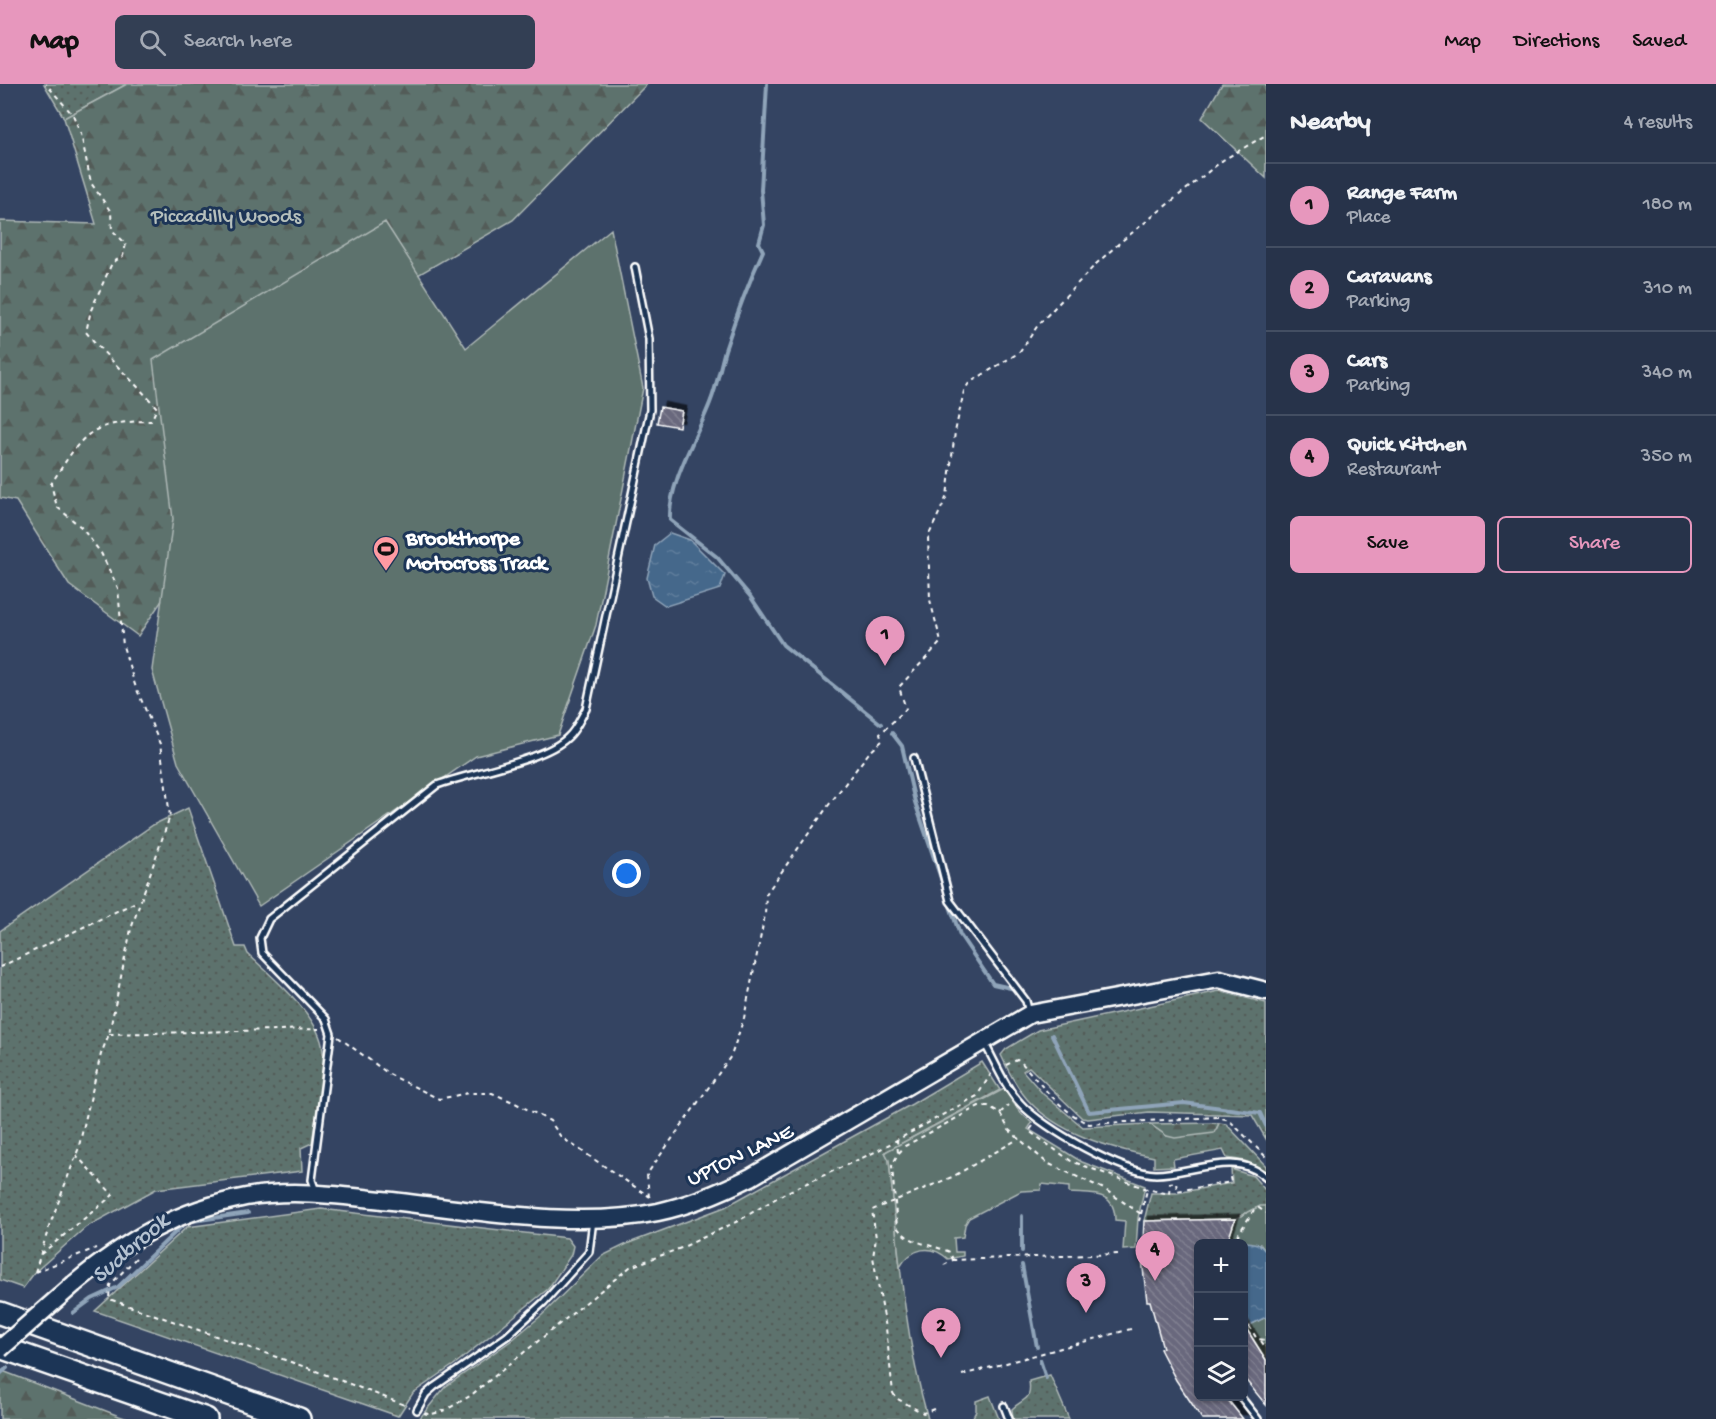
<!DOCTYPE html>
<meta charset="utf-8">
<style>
body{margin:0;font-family:"Gochi Hand",sans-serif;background:#333f54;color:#f1f3f6}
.controls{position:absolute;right:18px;bottom:18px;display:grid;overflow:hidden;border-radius:9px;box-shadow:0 2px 4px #0004}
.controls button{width:54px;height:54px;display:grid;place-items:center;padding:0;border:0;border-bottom:2px solid #434e62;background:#27334a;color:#f1f3f6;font:30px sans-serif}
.you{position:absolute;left:627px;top:790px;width:21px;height:21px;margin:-15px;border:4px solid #fff;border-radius:50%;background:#1a73e8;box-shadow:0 0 0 9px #1a73e833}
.badge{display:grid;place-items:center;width:39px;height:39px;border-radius:50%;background:#e797bd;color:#111;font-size:20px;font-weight:700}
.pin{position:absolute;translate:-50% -50px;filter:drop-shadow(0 2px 3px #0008)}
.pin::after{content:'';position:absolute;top:32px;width:21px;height:18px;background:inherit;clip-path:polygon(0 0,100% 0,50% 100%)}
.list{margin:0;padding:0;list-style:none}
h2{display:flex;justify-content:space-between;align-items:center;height:78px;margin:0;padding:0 24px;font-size:26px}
h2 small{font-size:20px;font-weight:400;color:#a4aab5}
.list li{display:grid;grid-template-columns:39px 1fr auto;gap:18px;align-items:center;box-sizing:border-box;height:84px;padding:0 24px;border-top:2px solid #434e62}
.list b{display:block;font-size:22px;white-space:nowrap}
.list p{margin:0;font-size:20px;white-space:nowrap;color:#a4aab5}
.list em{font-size:20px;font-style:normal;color:#a4aab5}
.actions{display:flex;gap:12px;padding:18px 24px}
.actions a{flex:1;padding:14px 0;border:2px solid #e797bd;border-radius:9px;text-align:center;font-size:21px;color:#e797bd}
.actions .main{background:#e797bd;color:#111}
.icon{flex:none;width:33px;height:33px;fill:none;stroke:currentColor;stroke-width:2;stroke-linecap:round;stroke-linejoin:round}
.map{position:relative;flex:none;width:1266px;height:1335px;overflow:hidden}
header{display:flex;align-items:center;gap:36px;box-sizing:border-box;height:84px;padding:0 30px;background:#e797bd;color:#111}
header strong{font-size:28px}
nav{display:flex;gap:33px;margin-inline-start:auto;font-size:21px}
.search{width:420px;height:54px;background:#333f54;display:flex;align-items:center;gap:15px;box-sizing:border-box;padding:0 21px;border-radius:9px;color:#a4aab5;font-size:22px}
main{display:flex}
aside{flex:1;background:#27334a}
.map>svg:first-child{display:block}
</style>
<header>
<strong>Map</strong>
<div class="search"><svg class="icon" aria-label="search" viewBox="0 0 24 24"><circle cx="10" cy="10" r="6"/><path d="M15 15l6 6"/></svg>Search here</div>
<nav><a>Map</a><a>Directions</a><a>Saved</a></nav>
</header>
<main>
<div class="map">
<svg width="1266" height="1335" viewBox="0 0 1266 1335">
<defs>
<pattern id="grass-dots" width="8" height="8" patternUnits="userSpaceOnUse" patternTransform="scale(1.5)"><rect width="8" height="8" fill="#5d726d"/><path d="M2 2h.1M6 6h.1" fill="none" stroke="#535b59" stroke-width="1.8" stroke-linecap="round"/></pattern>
<pattern id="forest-firs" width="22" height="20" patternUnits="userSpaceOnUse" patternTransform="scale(1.5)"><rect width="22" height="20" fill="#5d726d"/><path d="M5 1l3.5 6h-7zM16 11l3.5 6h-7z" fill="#535b59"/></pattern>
<pattern id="water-ripples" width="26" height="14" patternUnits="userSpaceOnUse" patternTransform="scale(1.5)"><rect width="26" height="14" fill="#44678b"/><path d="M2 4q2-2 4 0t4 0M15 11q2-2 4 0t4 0" fill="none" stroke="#607e9c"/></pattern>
<pattern id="building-back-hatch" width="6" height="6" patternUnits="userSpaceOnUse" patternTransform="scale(1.5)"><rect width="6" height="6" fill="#69687d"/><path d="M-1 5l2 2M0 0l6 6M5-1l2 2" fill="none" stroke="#807f90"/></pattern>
<filter id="shadow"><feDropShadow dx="4.5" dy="-4.5" stdDeviation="0" flood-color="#0009"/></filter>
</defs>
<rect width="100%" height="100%" fill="#344462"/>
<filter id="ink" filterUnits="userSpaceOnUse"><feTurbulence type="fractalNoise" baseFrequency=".0167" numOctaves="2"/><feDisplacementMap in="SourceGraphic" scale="12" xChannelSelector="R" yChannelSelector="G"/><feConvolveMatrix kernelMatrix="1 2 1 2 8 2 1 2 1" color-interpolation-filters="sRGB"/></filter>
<g filter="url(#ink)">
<!-- grass -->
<path fill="url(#grass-dots)" stroke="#aeb8b6" stroke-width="1.5" d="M44,0h83l-63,34z
M188,724l48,139h9l3,7c25,24 72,61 75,97 3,29 -7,63 -11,92l-11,5 1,23 -146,18 -70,38 -51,45 -12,16 -23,-8v-349l153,-106z
M1219,907l47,12v136l-14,-24 -103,-3 -61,7 -6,-1 -53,-51 -6,4 20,23 40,33 67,-3 17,12h18l31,-6 3,-7 7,1 40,42v5l-21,-10 -18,-3 -4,-8 -50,9 1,7 -20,1v-10c-44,-9 -96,-23 -127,-58 -11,-13 -19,-28 -26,-44l5,-6 32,-19z
M982,978l18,28 -115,62 4,8c9,87 15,174 39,259h-509l26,-32 67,-47 30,-25 60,-59 27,-13 96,-36 187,-103z
M1231,1085l22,7 13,15v15l-13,3 -18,10 -91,2 7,-28h26l55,-10z
M321,1125l246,29 6,8 -2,9 -23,34 -93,75 -42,29 -15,23 -303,-105 92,-84z
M1050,1291l19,44h-56l-1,-10c12,-12 20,-7 17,-28z
M990,1312l9,23h-27l4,-8v-10z"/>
<!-- forest -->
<path fill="url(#forest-firs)" stroke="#aeb8b6" stroke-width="1.5" d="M127,0h520l-134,136 -154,89 -221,327 -69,-51 -53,-84 -16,-3v-277l96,3 -32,-106z
M1222,0h44v94l-64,-60z
M1219,1039l-5,10 -39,5 -8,-2 -17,-12z
M0,1286l119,46 9,3h-128z"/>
<!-- park -->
<path fill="#5d726d" stroke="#aeb8b6" stroke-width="1.5" d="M385,138l81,126 145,-119 32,159 -47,237 -38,110 -82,21 -217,150 -81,-143 -26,-93 21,-151 -20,-159z
M1004,1005l15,22 13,12 -4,6 54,33 63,24 -7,32 -2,31 -13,1 2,-29 -10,-1c0,-30 -23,-25 -46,-27v-6l-27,-3 -1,6 -20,1 -52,27 -4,7 -2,12 -9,1 1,14h8v4l-15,3c-17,-16 -37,-11 -48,8l-11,-107 -4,-8z
M1260,1122h6v46l-6,-8h-33l8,-25z
M1266,1233v43l-20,-30 5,-3 -1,-2z"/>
<!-- water -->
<path fill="url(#water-ripples)" stroke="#8fa4b9" stroke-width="1.5" d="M670,449l20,7 35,35 -5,14 -54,17 -14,-10 -5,-18 8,-33z
M1247,1158l12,2 7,8v65l-16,8 -6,-19v-61z"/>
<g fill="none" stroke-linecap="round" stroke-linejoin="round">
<!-- stream -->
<path stroke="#8fa4b9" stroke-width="4" d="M767,0l-6,106 3,35 -5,18 4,8c-15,33 -27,65 -38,99 -5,17 -8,36 -15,53 -13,34 -42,80 -40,117l47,37 33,39 33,49 98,79
M892,649l10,13 13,56 31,91
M949,819l11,32 33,49 22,5
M1052,951l37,77 95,-9 76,10 6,13
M1022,1167v-35
M1022,1181l15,82
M73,1229l19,-14 26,-12 68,-65 62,-9
M1040,1276l6,18
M0,1290l7,-6"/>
</g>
<!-- building -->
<path fill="url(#building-back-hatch)" stroke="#fff" stroke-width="1.5" filter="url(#shadow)" d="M660,323l22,4 -3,16 -22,-4z
M1235,1135l-8,25h-29v152h27l18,23h-41l-26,-39 -16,-31 3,-1 -13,-47h-3l-5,-41 2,-39z
M1244,1241l22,35v45l-22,-27z"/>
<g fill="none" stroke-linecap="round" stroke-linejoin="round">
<!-- lane casing -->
<g stroke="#fff" stroke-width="10">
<path id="lane" d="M914,674l36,143 76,100 3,12
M985,960c11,20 20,43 35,59 23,26 103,70 136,71 35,0 81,-25 110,4
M316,1107l-4,-11 19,-146 -5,-15 -64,-66 -2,-15 9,-19 168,-134c35,-13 107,-24 131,-48 8,-7 13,-20 18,-28l64,-299 -1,-71 -14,-72
M1240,1312l18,23
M1004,1322l5,13
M417,1326l9,-16 8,-7 73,-51 37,-34 45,-50 4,-32"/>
</g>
<!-- secondary casing -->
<g stroke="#fff" stroke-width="21">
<path id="secondary" d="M74,1200c53,-44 104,-74 172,-87 45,-8 91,-2 136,3 86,9 191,30 276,12 32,-7 63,-20 93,-35l279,-163 189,-35 47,12"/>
</g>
<!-- highway casing -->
<g stroke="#fff" stroke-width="26">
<path id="highway" d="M0,1229l299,106
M0,1263l206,72"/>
</g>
<!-- path -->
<path stroke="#fff" stroke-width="2" stroke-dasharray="4.5 4.5" stroke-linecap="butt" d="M0,883l138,-66
M109,950l210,-5
M338,953l51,37 50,25 29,-6h24l21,9 37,19 11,16 89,60
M1006,981l11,-5 4,2c19,22 41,50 68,62l129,-7 11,3 37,37
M1000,1029l9,-8
M1033,1042l-4,5 42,30 76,28 22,5 1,-11 6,-1 1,9 54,-9 -2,-9
M897,1055l1,15
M649,1113l-2,-23 84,-118 13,-38 21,-103 1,-21 62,-88 40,-52 14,-13 -2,-7 26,-25 -7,-22 42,-45 -11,-42 -2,-63 19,-41 8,-64 9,-41 5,-8 51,-31 18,-27 58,-61 27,-24 100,-80 43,-25
M1141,1130l6,-24
M1232,1160l22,-34 5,-2 7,5
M41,1170l72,-59 -37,-40
M136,1174l-26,27 -1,14 199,69 102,39
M953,1176l-3,-8c-19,-8 -41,-8 -53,-25l-5,-61 6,-12 7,-8 74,-40h9l12,7 9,17 38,33 57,26 37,25 -2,7
M944,1181l9,-5 165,-6
M35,1188l14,-45 29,-77 23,-96 8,-20 22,-105 39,-113 -10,-72 -25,-59 -12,-39 -5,-58 -17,-35 -20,-26 -24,-20 -6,-23c33,-51 37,-62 100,-63l6,-13c-23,-27 -49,-49 -71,-76l5,-22 21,-47 11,-7 3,-12 -14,-14 -1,-18 -20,-29 -10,-49 -8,-19 -27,-31
M35,1188l61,-24
M1244,1234l13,21 9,1
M1261,1257l5,7
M962,1291l169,-46
M934,1325l-11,4 -27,-15 -3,-5 -7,-65 -13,-71 3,-19 -4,-28 80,-33 68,-39
M424,1329c14,5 34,-11 46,-17l160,-129 51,-19 57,-27 47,-28 90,-41 102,-56 14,-22"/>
<!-- lane -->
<use href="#lane" stroke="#1d3557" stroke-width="5"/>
<!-- secondary -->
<use href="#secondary" stroke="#1d3557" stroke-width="16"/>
<!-- highway -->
<use href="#highway" stroke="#1d3557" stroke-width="21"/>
<!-- secondary-bridge casing -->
<g stroke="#fff" stroke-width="21" stroke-linecap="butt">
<path id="secondary-bridge" d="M0,1265l74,-65"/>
</g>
<!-- secondary-bridge -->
<use href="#secondary-bridge" stroke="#1d3557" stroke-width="16"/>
</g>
</g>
<!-- icons -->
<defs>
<g id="stadium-pin" transform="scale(1.35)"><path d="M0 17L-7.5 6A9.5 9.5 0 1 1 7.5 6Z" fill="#ff9aa2" stroke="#1d3557"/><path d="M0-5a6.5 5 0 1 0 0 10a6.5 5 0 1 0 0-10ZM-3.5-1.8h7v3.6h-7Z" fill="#111"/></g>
</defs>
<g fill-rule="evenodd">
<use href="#stadium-pin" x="386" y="465"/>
</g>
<g text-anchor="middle" stroke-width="6" stroke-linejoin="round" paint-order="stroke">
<!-- park labels -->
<g font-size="22" fill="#b6c0bd" stroke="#1d3557">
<text x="226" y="138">Piccadilly Woods</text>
</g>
<!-- poi labels -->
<g font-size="22" font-weight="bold" fill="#fff" stroke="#1d3557" text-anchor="start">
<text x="406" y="460">Brookthorpe<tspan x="406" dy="25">Motocross Track</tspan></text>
</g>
<!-- street labels -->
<g font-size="22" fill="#fff" stroke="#1d3557">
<text transform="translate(739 1069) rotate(-26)" y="8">UPTON LANE</text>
</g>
<!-- water labels -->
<g font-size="24" font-style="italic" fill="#b4c2d1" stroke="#1d3557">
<text transform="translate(129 1163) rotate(-41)" y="8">Sudbrook</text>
</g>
</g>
</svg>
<div class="controls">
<button>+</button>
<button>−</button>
<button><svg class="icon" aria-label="layers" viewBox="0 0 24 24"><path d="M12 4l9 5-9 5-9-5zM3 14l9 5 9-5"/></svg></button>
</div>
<div class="you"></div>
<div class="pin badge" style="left:885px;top:582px">1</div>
<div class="pin badge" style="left:941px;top:1274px">2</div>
<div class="pin badge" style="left:1086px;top:1229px">3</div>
<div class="pin badge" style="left:1155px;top:1197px">4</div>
</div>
<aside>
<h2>Nearby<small>4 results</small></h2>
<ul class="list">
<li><span class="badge">1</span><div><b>Range Farm</b><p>Place</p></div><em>180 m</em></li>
<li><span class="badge">2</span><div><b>Caravans</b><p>Parking</p></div><em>310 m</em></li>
<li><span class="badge">3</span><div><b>Cars</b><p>Parking</p></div><em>340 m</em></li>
<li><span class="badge">4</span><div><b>Quick Kitchen</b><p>Restaurant</p></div><em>350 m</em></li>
</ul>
<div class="actions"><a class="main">Save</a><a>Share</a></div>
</aside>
</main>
